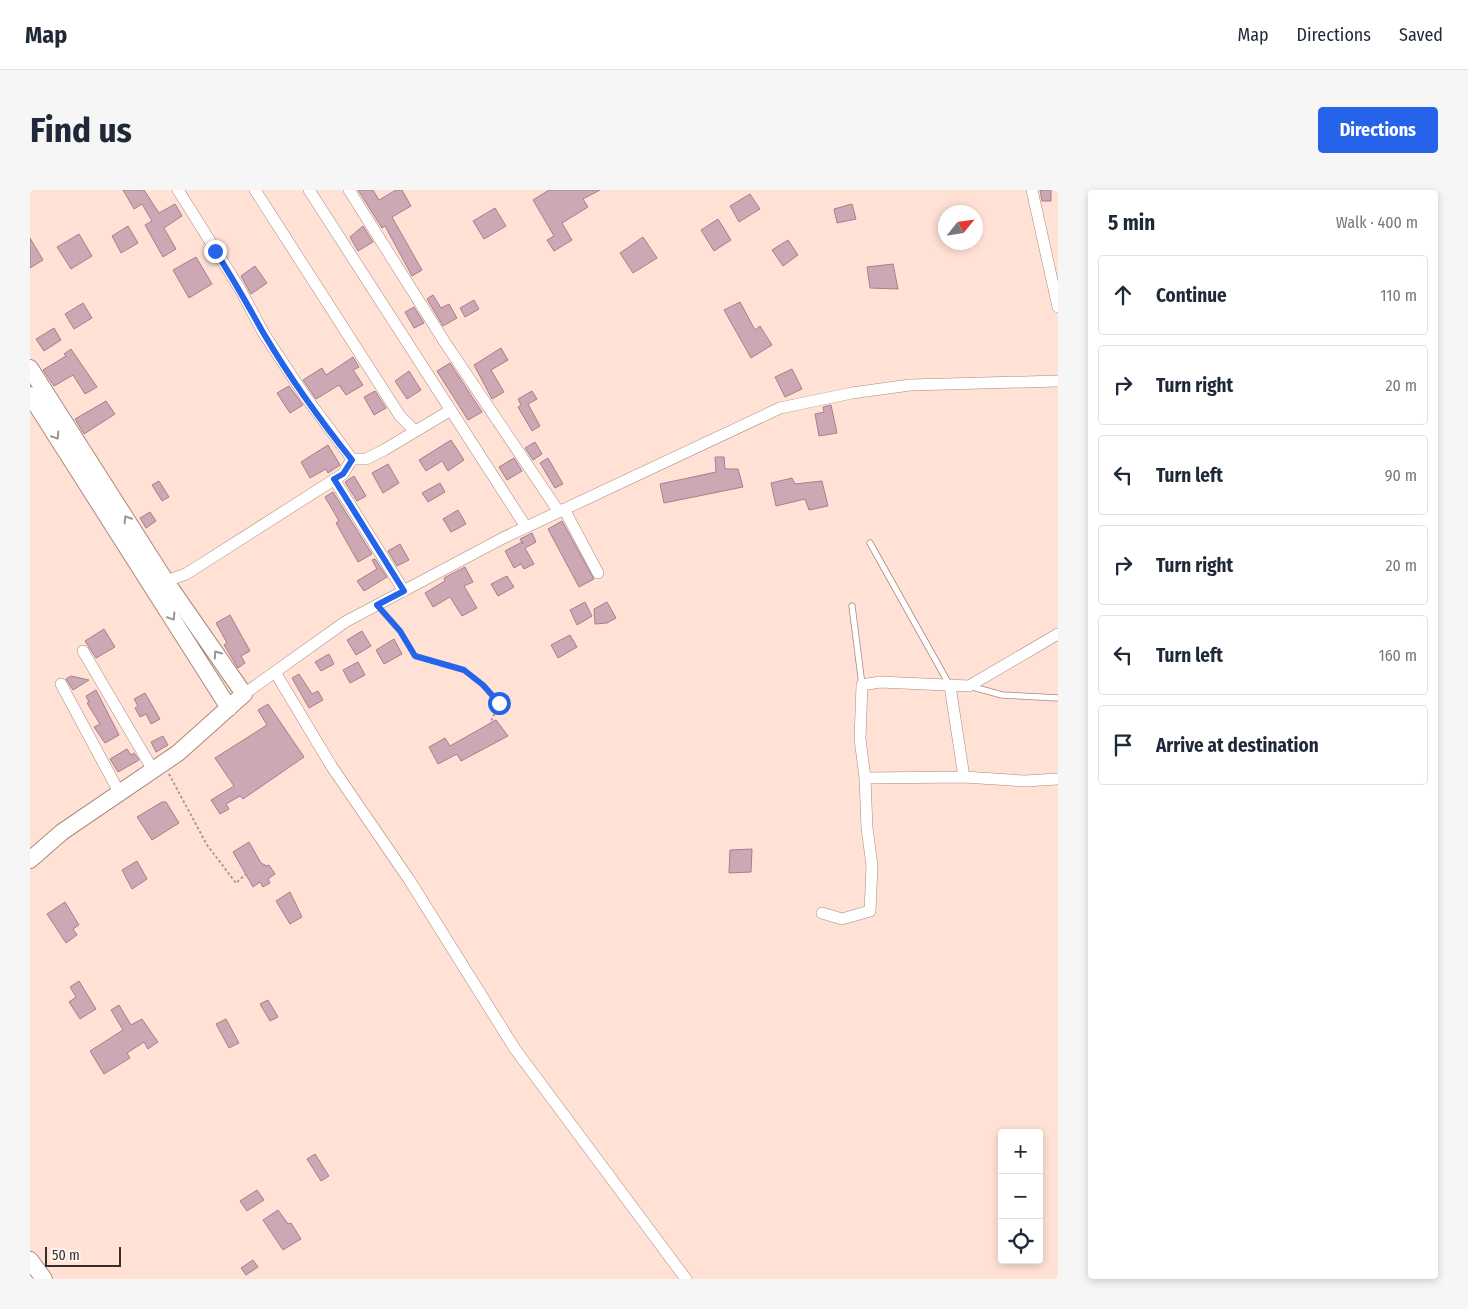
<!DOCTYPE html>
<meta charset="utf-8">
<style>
body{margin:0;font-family:"Fira Sans Condensed",sans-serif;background:#f6f6f7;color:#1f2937}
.controls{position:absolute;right:15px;bottom:15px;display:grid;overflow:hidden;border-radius:5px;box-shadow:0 2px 8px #0003}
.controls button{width:45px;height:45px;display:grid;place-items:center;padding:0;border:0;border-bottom:1px solid #e0e1e3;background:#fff;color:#1f2937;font:25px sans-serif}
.compass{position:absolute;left:908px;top:15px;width:45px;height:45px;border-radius:50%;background:#fff;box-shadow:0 2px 8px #0003;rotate:60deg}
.scale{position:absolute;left:15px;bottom:12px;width:76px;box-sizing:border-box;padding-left:5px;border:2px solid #3a2c26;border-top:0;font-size:14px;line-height:18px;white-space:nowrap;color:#3a2c26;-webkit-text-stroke:4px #fbf4f1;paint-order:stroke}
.stop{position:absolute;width:15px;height:15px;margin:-11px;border:4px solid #2563eb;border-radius:50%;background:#fff}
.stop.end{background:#2563eb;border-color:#fff;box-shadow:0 1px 5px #0008}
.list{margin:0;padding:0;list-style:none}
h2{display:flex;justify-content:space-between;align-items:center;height:65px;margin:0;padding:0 20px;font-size:21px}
h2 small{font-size:16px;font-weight:400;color:#747a83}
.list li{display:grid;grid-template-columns:32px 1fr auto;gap:15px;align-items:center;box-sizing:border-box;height:80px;margin:0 10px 10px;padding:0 10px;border:1px solid #e0e1e3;border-radius:5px}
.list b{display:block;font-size:19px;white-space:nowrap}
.list em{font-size:16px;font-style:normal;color:#747a83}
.icon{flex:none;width:28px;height:28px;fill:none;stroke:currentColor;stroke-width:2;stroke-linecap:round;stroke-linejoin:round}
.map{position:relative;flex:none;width:1028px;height:1089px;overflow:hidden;border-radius:5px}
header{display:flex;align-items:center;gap:30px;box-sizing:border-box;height:70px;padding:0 25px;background:#fff;border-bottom:1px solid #e0e1e3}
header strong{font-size:24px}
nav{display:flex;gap:28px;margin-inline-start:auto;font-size:18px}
.intro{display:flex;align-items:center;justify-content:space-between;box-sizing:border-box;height:120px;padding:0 30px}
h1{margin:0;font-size:35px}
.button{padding:12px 22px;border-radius:5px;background:#2563eb;color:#fff;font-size:18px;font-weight:700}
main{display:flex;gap:30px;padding:0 30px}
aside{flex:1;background:#fff;border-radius:5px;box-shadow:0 2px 8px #0003}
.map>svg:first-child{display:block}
</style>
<header>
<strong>Map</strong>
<nav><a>Map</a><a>Directions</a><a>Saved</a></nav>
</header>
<div class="intro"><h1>Find us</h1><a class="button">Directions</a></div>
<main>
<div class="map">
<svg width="1028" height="1089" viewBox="0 0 1028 1089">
<rect width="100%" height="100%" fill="#ffe1d5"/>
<!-- building -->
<path fill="#cda8b4" stroke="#a3808b" d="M93,0h21l15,23 16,-9 7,12 -18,12 12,21 -13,8 -18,-32 7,-4 -10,-17 -8,5z
M328,0h15l6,10 17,-10h6l9,16 -19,11 30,53 -10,6 -27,-50 -3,2z
M519,0h51l-17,9 5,8 -26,16 10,17 -18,11 -7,-11 7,-4 -21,-36z
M1010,0h11v11h-9z
M720,4l10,15 -21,13 -9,-16z
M822,14l4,15 -19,4 -3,-14z
M465,18l11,18 -22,13 -11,-18z
M688,29l13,21 -17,11 -13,-21z
M98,36l10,17 -17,10 -9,-17z
M333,36l10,16 -15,9 -8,-14z
M49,44l13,22 -21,13 -14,-22z
M613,47l14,21 -24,15 -13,-20z
M0,48l13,22 -13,8z
M758,50l10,15 -15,11 -11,-16z
M166,67l16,27 -23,14 -16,-28z
M863,74l5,25 -28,-1 -3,-21z
M225,76l12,17 -16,11 -10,-18z
M403,105l8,13 8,-4 8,14 -14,8 -16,-27z
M444,110l5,9 -14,8 -5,-9z
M710,112l15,28 5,-4 12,19 -21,13 -27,-48z
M53,113l9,15 -18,11 -9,-15z
M384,117l10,16 -10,5 -9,-16z
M24,138l7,12 -17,11 -8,-12z
M471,158l7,12 -17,10 13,22 -12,7 -18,-34z
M41,159l26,38 -12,7 -12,-19 -19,11 -11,-16 23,-14 -2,-2z
M323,167l6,10 -6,3 10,15 -17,10 -7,-10 -23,14 -13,-19 19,-12 4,7z
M420,173l32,49 -14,8 -31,-49z
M762,179l10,20 -17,8 -10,-20z
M379,181l12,19 -14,9 -12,-18z
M259,196l14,19 -13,8 -13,-20z
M345,201l11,17 -12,7 -10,-18z
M502,201l5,8 -9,5 12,22 -8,5 -14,-24 3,-2 -3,-6z
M76,211l9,13 -31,20 -9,-15z
M801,215l6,28 -18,3 -4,-22 9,-2 -1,-5z
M421,250l13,20 -16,11 -6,-10 -16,10 -7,-11z
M505,252l7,12 -9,6 -8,-12z
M298,255l12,20 -12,8 -2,-4 -16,9 -9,-16z
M685,267h9l1,12h13l5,18 -79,16 -4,-19 56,-12z
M484,268l8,13 -15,9 -8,-13z
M518,268l15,26 -8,4 -15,-25z
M358,274l11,19 -16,10 -11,-20z
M324,286l12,20 -9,5 -12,-19z
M762,288l3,6 27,-3 6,25 -19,4 -4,-11 -29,7 -5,-23z
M129,291l10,16 -7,4 -10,-16z
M410,293l5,9 -17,10 -6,-9z
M303,302l39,62 -14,8 -22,-39 3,-2 -14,-24z
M428,320l8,14 -15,8 -8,-13z
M120,322l6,9 -10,7 -6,-10z
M532,331l32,58 -15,8 -31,-58z
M502,343l4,9 -11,6 9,16 -10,5 -3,-5 -7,4 -9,-17 17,-9 1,2 -3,-5z
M370,354l9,16 -12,6 -9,-15z
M345,369l12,18 -23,14 -7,-10 20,-12 -5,-9z
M435,377l8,15 -9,4 13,22 -15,8 -12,-19 -17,10 -8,-14 20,-12 -1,-3z
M477,386l7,11 -16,9 -7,-12z
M555,412l7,14 -15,9 -7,-15z
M577,412l9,16 -9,5 -12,1 -1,-15z
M200,425l20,36 -9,5 4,7 -7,5 -14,-23 3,-2 -11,-20z
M74,439l11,18 -19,11 -11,-17z
M332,441l9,15 -15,9 -9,-15z
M540,445l7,12 -19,11 -7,-13z
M364,449l8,15 -18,10 -8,-14z
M299,464l5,10 -13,7 -6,-9z
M328,472l7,13 -15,8 -7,-13z
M269,484l13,20 6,-3 5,9 -14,8 -17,-30z
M41,486l18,4 -16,10 -7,-11z
M66,500l23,45 -14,8 -11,-16 6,-3 -13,-21 2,-1 -3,-6z
M115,503l15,26 -9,5 -5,-10 -6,3 -5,-9 3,-2 -4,-7z
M238,514l36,53 -61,42 -3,-3 -14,8 3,5 -9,5 -9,-14 23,-14 -19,-28 52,-33 -9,-15z
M466,530l12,16 -47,25 -4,-7 -19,10 -9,-17 16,-9 5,8z
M133,546l5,9 -12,7 -5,-10z
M97,559l4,6 3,-2 5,7 -21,12 -8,-13z
M132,612h4l13,21 -27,17 -15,-23z
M219,652l12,21 6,3 2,-1 6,9 -7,5 2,4 -7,4 -3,-5 -7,5 -20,-35z
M722,659l-1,23 -22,1 1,-23z
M107,671l10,18 -15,10 -10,-19z
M260,702l12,25 -12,7 -14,-23z
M35,712l14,23 -6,4 4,6 -11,8 -19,-29z
M49,791l17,28 -16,10 -11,-17 7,-5 -6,-10z
M238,810l10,17 -8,4 -10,-17z
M89,815l12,20 11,-6 16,23 -10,7 -4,-7 -17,11 3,5 -26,16 -14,-23 33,-21 -12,-20z
M196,829l13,24 -10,5 -13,-24z
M285,964l14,22 -8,5 -14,-22z
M227,1000l7,10 -17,11 -7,-10z
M248,1020l10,14 3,-1 10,16 -18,11 -20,-30z
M223,1070l5,7 -12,8 -5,-7z"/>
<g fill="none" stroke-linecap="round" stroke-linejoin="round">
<!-- lane casing -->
<g stroke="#ab8a7c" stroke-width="7">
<path id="lane" d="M840,353l79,141
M822,416l10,79
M939,496l33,9 56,3"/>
</g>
<!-- street casing -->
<g stroke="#ab8a7c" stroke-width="12">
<path id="street" d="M148,0l62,99 24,45 41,62 47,63h14l18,-9 67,-40
M225,0l145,226 14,14
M279,0l217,337
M319,0l95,151 115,171
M1002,0l26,117
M304,289l70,112
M534,319l34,64
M136,391l20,-7 157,-100 9,-15
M53,461l70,119
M245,482l57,95 78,114 105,168 171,230
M31,494l58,108
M920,496l14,91
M214,504l101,-72 158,-84 277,-130 72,-15 58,-8 148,-4
M835,588l-5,-39 2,-54 18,-3 89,4 89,-52
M792,723l20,6 28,-8 2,-45 -5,-38 -2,-50 99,-1 61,4 33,-2"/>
</g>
<!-- secondary casing -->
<g stroke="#ab8a7c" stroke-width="18">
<path id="secondary" d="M0,178l137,215 77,111 -66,59 -116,79 -32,28
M0,205l199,313
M0,1070l14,19"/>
</g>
<!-- path -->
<path stroke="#ae978d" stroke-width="2" stroke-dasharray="2.5 2.5" stroke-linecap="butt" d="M354,422l16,19 15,25 49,14 19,15 16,18 -9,21
M139,584l38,71 29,38 10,-9"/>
<!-- lane -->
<use href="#lane" stroke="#fff" stroke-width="5.5"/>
<!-- street -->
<use href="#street" stroke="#fff" stroke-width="11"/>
<!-- secondary -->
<use href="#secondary" stroke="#fff" stroke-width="16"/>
</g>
<!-- one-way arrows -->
<defs><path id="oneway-chevron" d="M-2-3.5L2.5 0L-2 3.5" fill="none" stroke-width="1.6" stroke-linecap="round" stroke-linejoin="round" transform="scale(1.25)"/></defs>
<g stroke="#9c9692">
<use href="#oneway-chevron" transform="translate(26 246) rotate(57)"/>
<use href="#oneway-chevron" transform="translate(97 329) rotate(-122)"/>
<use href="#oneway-chevron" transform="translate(142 427) rotate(58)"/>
<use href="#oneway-chevron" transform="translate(187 464) rotate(-125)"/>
</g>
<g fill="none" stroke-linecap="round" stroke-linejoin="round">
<!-- route -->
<path stroke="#2563eb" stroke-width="6" d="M185,61c18,27 33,55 49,83 26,44 56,86 88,126l-9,14 -9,5 70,112 -27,14 23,26 15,25 49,14 19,15 16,18"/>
</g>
</svg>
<div class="controls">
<button>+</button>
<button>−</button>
<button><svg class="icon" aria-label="locate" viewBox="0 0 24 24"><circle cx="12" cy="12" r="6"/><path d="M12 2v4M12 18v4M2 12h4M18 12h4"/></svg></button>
</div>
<svg class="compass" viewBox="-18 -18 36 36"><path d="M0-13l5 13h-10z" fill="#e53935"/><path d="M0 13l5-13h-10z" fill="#747a83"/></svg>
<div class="scale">50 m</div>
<div class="stop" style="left:469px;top:513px"></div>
<div class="stop end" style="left:185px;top:61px"></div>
</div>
<aside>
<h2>5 min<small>Walk · 400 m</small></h2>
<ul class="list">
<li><svg class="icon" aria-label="ahead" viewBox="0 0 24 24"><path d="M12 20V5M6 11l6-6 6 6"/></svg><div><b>Continue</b></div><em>110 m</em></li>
<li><svg class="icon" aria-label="right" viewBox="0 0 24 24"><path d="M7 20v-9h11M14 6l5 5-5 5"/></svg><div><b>Turn right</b></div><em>20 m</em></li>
<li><svg class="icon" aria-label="left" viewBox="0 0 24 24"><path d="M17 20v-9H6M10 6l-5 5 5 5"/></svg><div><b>Turn left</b></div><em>90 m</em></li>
<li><svg class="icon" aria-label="right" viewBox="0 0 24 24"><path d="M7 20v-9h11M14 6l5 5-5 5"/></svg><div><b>Turn right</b></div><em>20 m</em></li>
<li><svg class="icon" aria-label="left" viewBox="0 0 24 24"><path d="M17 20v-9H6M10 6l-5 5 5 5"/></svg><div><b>Turn left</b></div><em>160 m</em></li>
<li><svg class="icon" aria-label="arrive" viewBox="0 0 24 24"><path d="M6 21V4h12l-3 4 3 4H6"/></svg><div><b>Arrive at destination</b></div></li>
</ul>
</aside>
</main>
